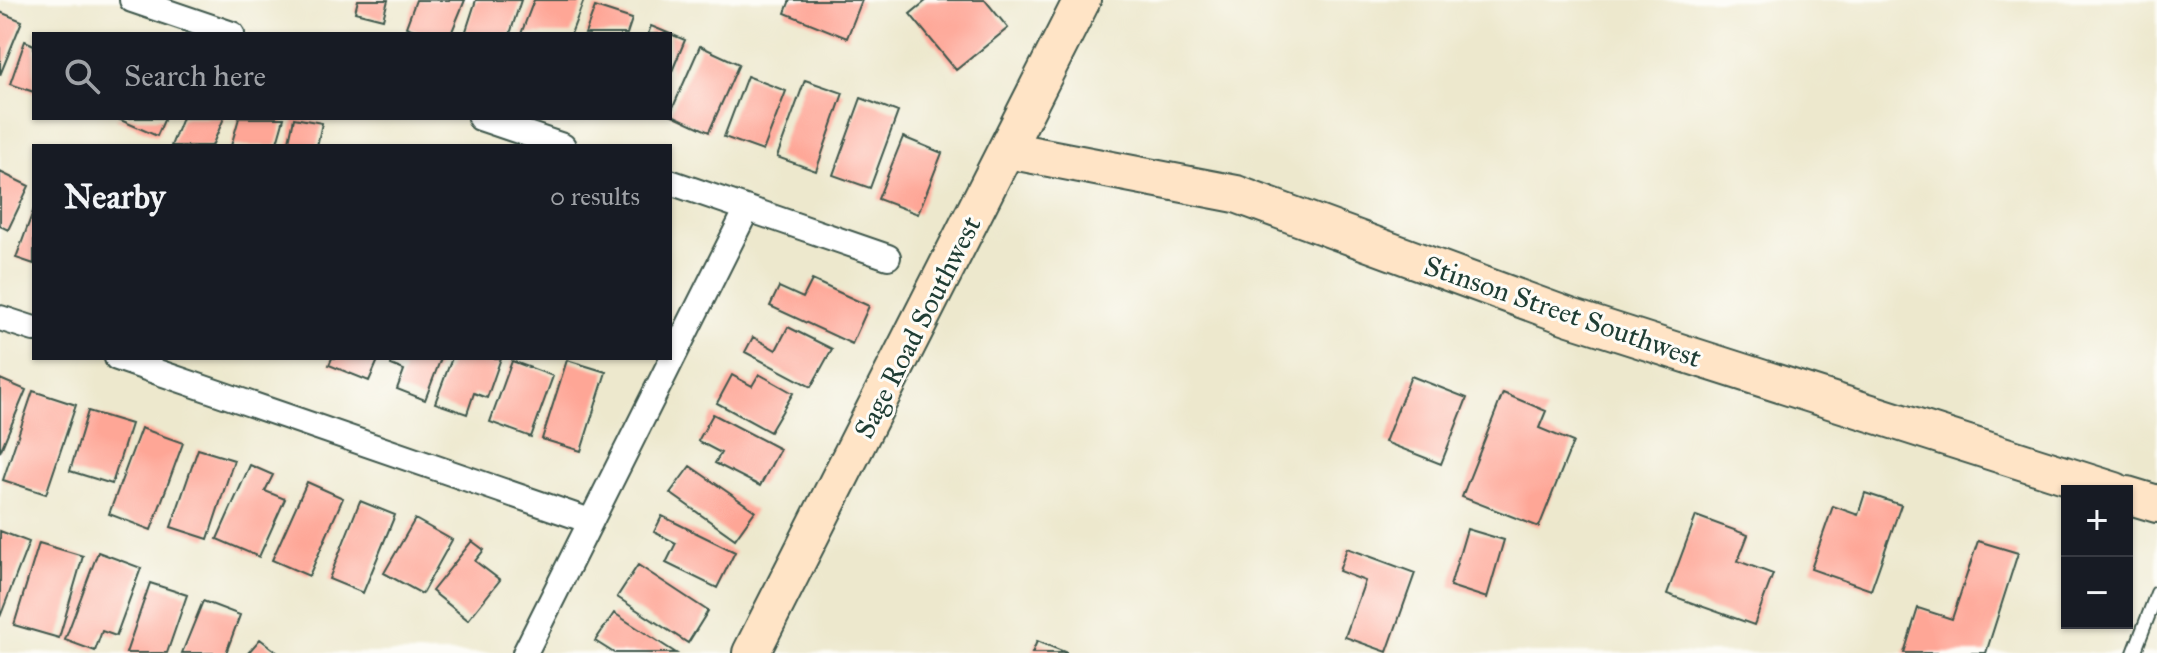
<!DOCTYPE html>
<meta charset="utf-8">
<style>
body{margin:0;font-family:"IM FELL Great Primer",serif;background:#242831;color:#f1f3f6}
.controls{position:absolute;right:24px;bottom:24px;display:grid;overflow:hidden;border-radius:0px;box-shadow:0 2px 6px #0004}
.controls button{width:72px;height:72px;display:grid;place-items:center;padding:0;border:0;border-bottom:2px solid #363941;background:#171b24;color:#f1f3f6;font:40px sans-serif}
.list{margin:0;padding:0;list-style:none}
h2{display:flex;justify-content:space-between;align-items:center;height:104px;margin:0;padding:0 32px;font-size:34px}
h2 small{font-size:26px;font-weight:400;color:#9ea1a6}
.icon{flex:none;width:44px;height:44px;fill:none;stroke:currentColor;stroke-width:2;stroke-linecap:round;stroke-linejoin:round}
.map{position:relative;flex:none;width:2157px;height:653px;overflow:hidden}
.search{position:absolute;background:#171b24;box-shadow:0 2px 6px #0004;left:32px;top:32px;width:640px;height:88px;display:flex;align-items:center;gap:20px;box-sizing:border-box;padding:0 28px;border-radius:0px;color:#9ea1a6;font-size:30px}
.panel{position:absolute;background:#171b24;box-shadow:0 2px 6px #0004;left:32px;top:144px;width:640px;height:216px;border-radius:0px}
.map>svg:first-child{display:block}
</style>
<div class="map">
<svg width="2157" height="653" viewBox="0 0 2157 653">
<rect width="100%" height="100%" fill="#fdfcf7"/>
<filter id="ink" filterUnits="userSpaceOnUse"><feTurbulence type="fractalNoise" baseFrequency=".0125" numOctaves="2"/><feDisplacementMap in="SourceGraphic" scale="16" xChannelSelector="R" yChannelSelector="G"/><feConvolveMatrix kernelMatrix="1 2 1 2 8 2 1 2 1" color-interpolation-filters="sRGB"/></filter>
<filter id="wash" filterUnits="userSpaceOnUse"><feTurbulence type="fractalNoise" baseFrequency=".006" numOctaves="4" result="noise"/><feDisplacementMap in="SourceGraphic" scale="32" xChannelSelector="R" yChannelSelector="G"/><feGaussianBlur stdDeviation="1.8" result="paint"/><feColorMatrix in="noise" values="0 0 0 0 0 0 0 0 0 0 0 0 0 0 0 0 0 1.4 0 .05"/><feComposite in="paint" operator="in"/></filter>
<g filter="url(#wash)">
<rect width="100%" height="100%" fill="#ede8cd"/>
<g id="blocks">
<!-- building -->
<path fill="#fea696" d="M358,0h30l-5,19 -28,-7z
M416,0h49l-14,34h-27l-18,-7z
M476,0h45l-11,34h-45z
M534,0h50l-13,34h-50z
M790,0h72l-15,38 -62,-25z
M927,0h58l23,28 -52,42 -46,-56z
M595,7l37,12 -5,15h-42z
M0,12l22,9 -22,54z
M651,26l34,14 -15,36v-42h-22z
M25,41l9,4v47l-24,-8z
M700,46l39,18 -30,68 -39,-18z
M747,76l39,15 -23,60 -39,-14z
M805,80l38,13 -27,78 -39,-14z
M861,98l37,14 -28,76 -37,-13z
M116,118h49l-8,18z
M182,118h42l-12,28h-41z
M239,118h45l-8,28h-45z
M294,118l28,5 -5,23h-29z
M903,137l39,16 -24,61 -40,-15z
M0,172l29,14 -21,44 -8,-4z
M34,209v55l-18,-6z
M812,280l57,26 -17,38 -82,-38 9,-19 24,11z
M788,327l44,22 -21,38 -66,-35 8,-15 23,13z
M332,358h47l-10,23 -40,-16z
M393,358h48l-16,42 -28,-11 7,-19 -13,-5z
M452,358h49l-14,40 -13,-5 -7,21 -32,-11z
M567,360l39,12 -25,79 -39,-12z
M512,361l41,15 -22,61 -41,-15z
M759,374l34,19 -23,39 -53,-29 15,-28 20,11z
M1411,376l56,22 -26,66 -56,-22z
M0,379l26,11 -26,62z
M33,391l43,14 -30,89 -43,-14z
M1503,393l43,18 -7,17 34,14 -34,85 -77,-30z
M88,411l43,13 -19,60 -42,-13z
M713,414l67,35 -20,37 -45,-23 6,-10 -23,-12z
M141,428l42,15 -32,87 -42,-16z
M198,449l36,11 -26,79 -37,-12z
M250,465l23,10 -8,16 20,8 -26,58 -42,-18z
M690,466l65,45 -20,28 -65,-46z
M307,482l36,16 -34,78 -37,-16z
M1865,493l36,12 -30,85 -60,-21 22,-63 25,9z
M360,501l35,14 -32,78 -34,-14z
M662,516l73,36 -18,36 -51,-25 10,-20 -22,-11z
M1696,516l52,19 -10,26 35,13 -19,51 -87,-31z
M415,519l37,21 -30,54 -38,-21z
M1467,529l37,11 -17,58 -37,-12z
M0,531l29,11 -29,75z
M472,541l12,9 -9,11 25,19 -32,40 -36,-29z
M1978,541l40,12 -32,100h-82l14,-45 34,11z
M39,543l44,13 -24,82 -45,-13z
M1347,548l68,25 -28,79 -42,-15 20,-56 -26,-10z
M98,552l43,16 -25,68 -14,-5 -7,20 -30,-11z
M638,565l70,46 -20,32 -71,-46z
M150,583l37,12 -20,58h-41z
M203,601l37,14 -14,38h-44z
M614,613l62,40h-62l-19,-12z
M260,639l18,14h-30z
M1037,641l30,12h-35z"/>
</g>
</g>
<g filter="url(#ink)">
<use href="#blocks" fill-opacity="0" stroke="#3e574b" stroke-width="2"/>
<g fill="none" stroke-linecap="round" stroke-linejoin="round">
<!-- lane casing -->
<g stroke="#3e574b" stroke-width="16">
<path id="lane" d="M2134,653l23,-60"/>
</g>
<!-- street casing -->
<g stroke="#3e574b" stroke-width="28">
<path id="street" d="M132,0l100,34
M480,118l83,28
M670,182l218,75
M0,318l34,11
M117,358l473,163
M525,653l222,-444"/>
</g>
<!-- secondary casing -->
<g stroke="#3e574b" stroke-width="40">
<path id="secondary" d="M1007,150l229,44 334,123 545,174
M2127,495l30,9
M751,653l331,-653"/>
</g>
<!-- lane -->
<use href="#lane" stroke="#fff" stroke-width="12"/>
<!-- street -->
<use href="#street" stroke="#fff" stroke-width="24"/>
<!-- secondary -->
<use href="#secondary" stroke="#ffe4c6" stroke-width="36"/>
</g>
</g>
<g text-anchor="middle" stroke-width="6" stroke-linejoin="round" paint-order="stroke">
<!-- street labels -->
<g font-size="28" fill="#1f3d34" stroke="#fdfcf7">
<text transform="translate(1563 311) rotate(19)" y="10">Stinson Street Southwest</text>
<text transform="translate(917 327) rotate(-63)" y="10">Sage Road Southwest</text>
</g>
</g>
</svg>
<div class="controls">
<button>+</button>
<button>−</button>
</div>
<div class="search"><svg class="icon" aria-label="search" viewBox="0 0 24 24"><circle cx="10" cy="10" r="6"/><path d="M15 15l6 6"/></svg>Search here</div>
<section class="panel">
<h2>Nearby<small>0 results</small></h2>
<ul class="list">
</ul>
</section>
</div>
